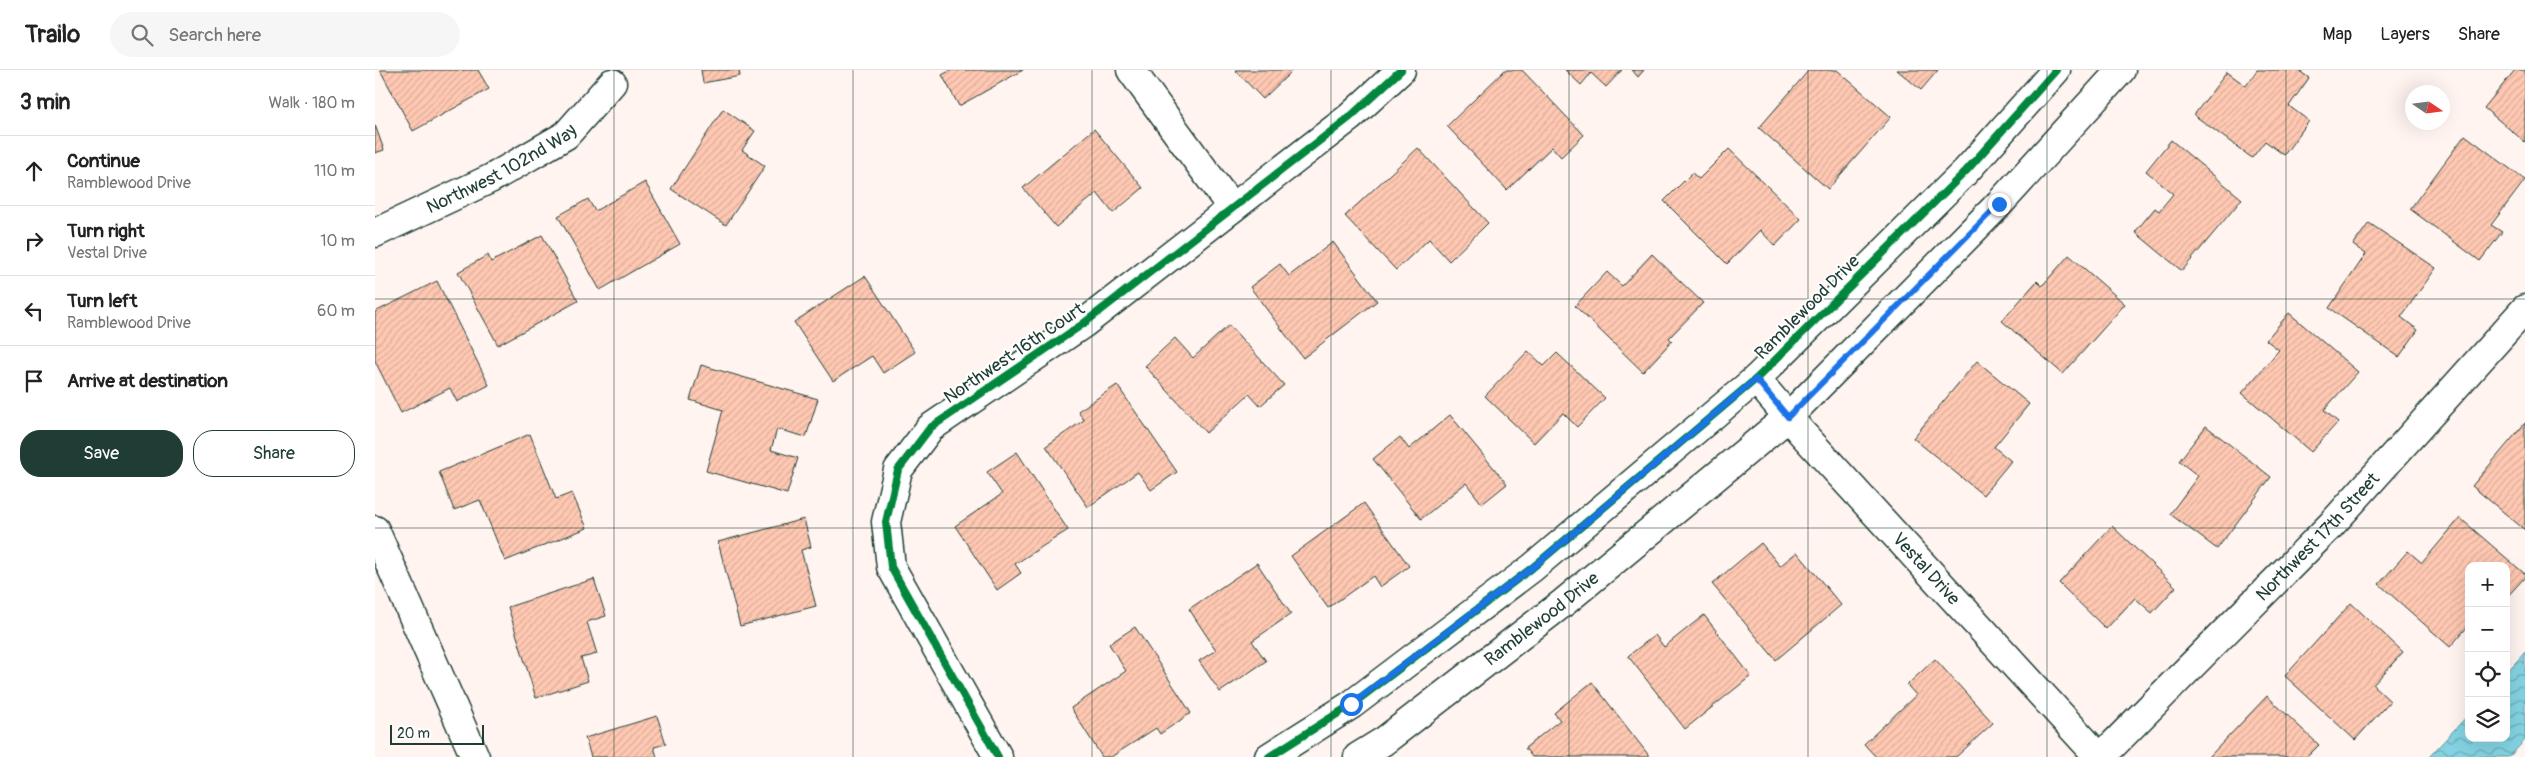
<!DOCTYPE html>
<meta charset="utf-8">
<style>
body{margin:0;font-family:Pangolin,sans-serif;background:#f6f6f6;color:#222}
.controls{position:absolute;right:15px;bottom:15px;display:grid;overflow:hidden;border-radius:10px;box-shadow:0 5px 20px #0002}
.controls button{width:45px;height:45px;display:grid;place-items:center;padding:0;border:0;border-bottom:1px solid #e0e0e0;background:#fff;color:#222;font:25px sans-serif}
.compass{position:absolute;left:2030px;top:15px;width:45px;height:45px;border-radius:50%;background:#fff;box-shadow:0 5px 20px #0002;rotate:103deg}
.scale{position:absolute;left:15px;bottom:12px;width:94px;box-sizing:border-box;padding-left:5px;border:2px solid #1f3d34;border-top:0;font-size:14px;line-height:18px;white-space:nowrap;color:#1f3d34;-webkit-text-stroke:4px #fff;paint-order:stroke}
.stop{position:absolute;width:15px;height:15px;margin:-11px;border:4px solid #1a73e8;border-radius:50%;background:#fff}
.stop.end{background:#1a73e8;border-color:#fff;box-shadow:0 1px 5px #0008}
.list{margin:0;padding:0;list-style:none}
h2{display:flex;justify-content:space-between;align-items:center;height:65px;margin:0;padding:0 20px;font-size:21px}
h2 small{font-size:16px;font-weight:400;color:#767676}
.list li{display:grid;grid-template-columns:32px 1fr auto;gap:15px;align-items:center;box-sizing:border-box;height:70px;padding:0 20px;border-top:1px solid #e0e0e0}
.list b{display:block;font-size:19px;white-space:nowrap}
.list p{margin:0;font-size:16px;white-space:nowrap;color:#767676}
.list em{font-size:16px;font-style:normal;color:#767676}
.actions{display:flex;gap:10px;padding:15px 20px}
.actions a{flex:1;padding:11px 0;border:1px solid #1f3d34;border-radius:20px;text-align:center;font-size:18px;color:#1f3d34}
.actions .main{background:#1f3d34;color:#fff}
.icon{flex:none;width:28px;height:28px;fill:none;stroke:currentColor;stroke-width:2;stroke-linecap:round;stroke-linejoin:round}
.map{position:relative;flex:none;width:2150px;height:687px;overflow:hidden}
header{display:flex;align-items:center;gap:30px;box-sizing:border-box;height:70px;padding:0 25px;background:#fff;border-bottom:1px solid #e0e0e0}
header strong{font-size:24px}
nav{display:flex;gap:28px;margin-inline-start:auto;font-size:18px}
.search{width:350px;height:45px;background:#f6f6f6;display:flex;align-items:center;gap:12px;box-sizing:border-box;padding:0 18px;border-radius:28px;color:#767676;font-size:19px}
main{display:flex}
aside{flex:1;background:#fff}
.map>svg:first-child{display:block}
</style>
<header>
<strong>Trailo</strong>
<div class="search"><svg class="icon" aria-label="search" viewBox="0 0 24 24"><circle cx="10" cy="10" r="6"/><path d="M15 15l6 6"/></svg>Search here</div>
<nav><a>Map</a><a>Layers</a><a>Share</a></nav>
</header>
<main>
<aside>
<h2>3 min<small>Walk · 180 m</small></h2>
<ul class="list">
<li><svg class="icon" aria-label="ahead" viewBox="0 0 24 24"><path d="M12 20V5M6 11l6-6 6 6"/></svg><div><b>Continue</b><p>Ramblewood Drive</p></div><em>110 m</em></li>
<li><svg class="icon" aria-label="right" viewBox="0 0 24 24"><path d="M7 20v-9h11M14 6l5 5-5 5"/></svg><div><b>Turn right</b><p>Vestal Drive</p></div><em>10 m</em></li>
<li><svg class="icon" aria-label="left" viewBox="0 0 24 24"><path d="M17 20v-9H6M10 6l-5 5 5 5"/></svg><div><b>Turn left</b><p>Ramblewood Drive</p></div><em>60 m</em></li>
<li><svg class="icon" aria-label="arrive" viewBox="0 0 24 24"><path d="M6 21V4h12l-3 4 3 4H6"/></svg><div><b>Arrive at destination</b></div></li>
</ul>
<div class="actions"><a class="main">Save</a><a>Share</a></div>
</aside>
<div class="map">
<svg width="2150" height="687" viewBox="0 0 2150 687">
<defs>
<pattern id="water-waves" width="16" height="10" patternUnits="userSpaceOnUse" patternTransform="scale(1.25)"><rect width="16" height="10" fill="#84d3e2"/><path d="M0 5q4-4 8 0t8 0" fill="none" stroke="#6bacb8"/></pattern>
<pattern id="building-hatch" width="6" height="6" patternUnits="userSpaceOnUse" patternTransform="scale(1.25)"><rect width="6" height="6" fill="#ffc8b2"/><path d="M-1 1l2-2M0 6l6-6M5 7l2-2" fill="none" stroke="#daad9a"/></pattern>
</defs>
<rect width="100%" height="100%" fill="#fff4f0"/>
<filter id="ink" filterUnits="userSpaceOnUse"><feTurbulence type="fractalNoise" baseFrequency=".02" numOctaves="2"/><feDisplacementMap in="SourceGraphic" scale="10" xChannelSelector="R" yChannelSelector="G"/><feConvolveMatrix kernelMatrix="1 2 1 2 8 2 1 2 1" color-interpolation-filters="sRGB"/></filter>
<g filter="url(#ink)">
<!-- water -->
<path fill="url(#water-waves)" stroke="#5c979c" d="M2150,582v88l-16,17h-80l40,-43v24h37v-65z"/>
<!-- building -->
<path fill="url(#building-hatch)" stroke="#1f3d34" d="M5,0h98l11,19 -76,42z
M326,0h38l1,6 -37,7z
M576,0h72l-64,36 -17,-31z
M860,0h56l1,1 -29,28z
M1130,0h17l62,65 -23,22 -9,-10 -45,43 -60,-64z
M1190,0h57l-16,17 -15,-14 -10,12z
M1257,0h12l-6,7z
M1434,0h28l54,47 -63,72 -69,-61z
M1522,0h41l-17,20z
M1882,0h41l11,8 -20,28 20,15 -25,34 -19,-14 -13,17 -58,-43 33,-43 19,14z
M2140,0h10v72l-41,-34z
M348,39l32,22 -13,19 23,16 -39,59 -55,-36z
M0,55l9,25 -9,3z
M719,59l49,59 -30,25 -16,-20 -41,34 -33,-39z
M2090,65l60,45 -34,45 11,7 -22,29 -70,-52z
M1796,70l71,59 -60,72 -47,-39 20,-24 4,3 14,-17 -27,-23z
M1043,78l70,75 -39,38 -20,-22 -33,31 -51,-54z
M1354,79l72,70 -26,27 -15,-16 -33,34 -63,-63 28,-28 7,6z
M270,112l35,62 -80,46 -42,-74 30,-17 7,12z
M1994,153l67,45 -35,49 17,13 -19,27 -70,-49 37,-54 -13,-9z
M167,165l36,66 -80,44 -40,-73 30,-17 3,7z
M958,172l44,59 -74,57 -53,-71 30,-23 9,12z
M1277,184l51,49 -34,35 3,3 -29,31 -68,-66 32,-34 15,14z
M1694,185l56,49 -62,70 -61,-53 35,-40 5,5z
M490,206l50,76 -32,21 -11,-17 -39,25 -39,-59z
M62,211l52,104 -32,17 -7,-14 -49,25 -26,-52v-49z
M1914,243l69,59 -34,38 14,12 -27,30 -69,-59 37,-43 -13,-10z
M854,255l55,60 -24,21 -11,-12 -43,39 -61,-67 30,-28 18,20z
M1153,281l16,15 13,-13 48,45 -28,29 -14,-14 -29,30 -49,-47z
M1602,291l52,43 -35,43 17,14 -28,34 -70,-57z
M326,295l117,34 -12,38 -29,-8 -6,21 27,8 -11,36 -81,-23 17,-61 -33,-10z
M742,315l60,87 -26,18 -13,-18 -50,35 -42,-61 38,-26 -6,-9z
M1075,345l57,69 -25,20 -16,-21 -45,36 -48,-60 27,-22 9,12z
M2150,353v107l-53,-44z
M1831,356l65,51 -54,72 -47,-35 28,-38 -19,-15z
M155,364l26,65 16,-6 15,35 -82,33 -25,-61 -26,10 -15,-38z
M642,382l51,78 -53,34 6,9 -24,17 -42,-64 47,-32 -15,-22z
M989,433l45,63 -29,21 -7,-11 -45,32 -37,-52z
M2085,448l65,56v3l-19,21v-32h-37v59l-19,22 -71,-63 29,-33 14,12z
M429,449l7,28 -10,3 15,56 -76,20 -22,-84z
M1737,456l64,61 -24,26 -17,-15 -29,31 -47,-46z
M1386,473l19,23 17,-14 44,53 -65,55 -64,-76z
M882,493l34,51 -39,27 14,20 -46,31 -21,-31 17,-11 -27,-41z
M219,509l12,37 -19,6 10,32 -16,4 7,23 -52,17 -28,-91z
M1976,533l52,49 -30,33 17,16 -35,39 -70,-64z
M1329,545l47,61 -66,53 -57,-73 27,-21 9,12z
M760,557l56,86 -31,21 -4,-6 -45,29h-9l-31,-49 55,-37 -17,-27z
M1560,589l58,64 -37,34h-80l-12,-13 52,-49 -9,-10z
M1217,612l58,75h-118l-7,-9 35,-28 -6,-7z
M1892,626l52,49 -12,12h-98z
M282,646l9,28 -12,3 3,10h-66l-6,-19z"/>
<g fill="none" stroke-linecap="round" stroke-linejoin="round">
<!-- minor casing -->
<g stroke="#1f3d34" stroke-width="31">
<g id="minor">
<path d="M756,0l101,138"/>
<path id="s1" d="M0,163l117,-55 74,-43 46,-52"/>
<path id="s2" d="M1381,309l45,53 298,325"/>
<path d="M0,460l100,227"/>
<path d="M623,687l-107,-190 -5,-45 12,-52 32,-42 153,-104 267,-207 51,-47"/>
<path id="s3" d="M1726,687l231,-233 193,-215"/>
</g>
</g>
<!-- tertiary casing -->
<g stroke="#1f3d34" stroke-width="31">
<g id="tertiary">
<path d="M894,687l82,-52 181,-137 224,-189 210,-208 90,-101"/>
<path id="s4" d="M983,687l26,-16 179,-138 225,-186 211,-213 122,-134"/>
</g>
</g>
<!-- minor -->
<use href="#minor" stroke="#fff" stroke-width="28"/>
<!-- tertiary -->
<use href="#tertiary" stroke="#fff" stroke-width="28"/>
<!-- cycleway casing -->
<g stroke="#fff" stroke-width="11">
<path id="cycleway" d="M623,687l-107,-190 -5,-45 12,-52 32,-42 153,-104 267,-207 51,-47
M894,687l82,-52 181,-137 224,-189 210,-208 90,-101"/>
</g>
<!-- cycleway -->
<use href="#cycleway" stroke="#00873e" stroke-width="8"/>
</g>
</g>
<g fill="none" stroke-linecap="round" stroke-linejoin="round" filter="url(#ink)">
<!-- route -->
<path stroke="#1a73e8" stroke-width="6" d="M976,634l181,-136 224,-189 32,38 211,-213"/>
</g>
<!-- grid -->
<path fill="none" stroke="#1f3d34" stroke-width="1" stroke-opacity="0.55" d="M239,0v687M478,0v687M717,0v687M956,0v687M1194,0v687M1433,0v687M1672,0v687M1911,0v687M0,229h2150M0,458h2150"/>
<g text-anchor="middle" stroke-width="4" stroke-linejoin="round" paint-order="stroke">
<!-- street labels -->
<g font-size="18" fill="#1f3d34" stroke="#fff">
<text dy="6" stroke="none"><textPath href="#s1" startOffset="142">Northwest 102nd Way</textPath></text>
<text transform="translate(1432 237) rotate(-45)" y="6">Ramblewood Drive</text>
<text transform="translate(639 283) rotate(-34)" y="6">Northwest 16th Court</text>
<text dy="6" stroke="none"><textPath href="#s3" startOffset="309">Northwest 17th Street</textPath></text>
<text dy="6" stroke="none"><textPath href="#s2" startOffset="255">Vestal Drive</textPath></text>
<text dy="6" stroke="none"><textPath href="#s4" startOffset="230">Ramblewood Drive</textPath></text>
</g>
</g>
</svg>
<div class="controls">
<button>+</button>
<button>−</button>
<button><svg class="icon" aria-label="locate" viewBox="0 0 24 24"><circle cx="12" cy="12" r="6"/><path d="M12 2v4M12 18v4M2 12h4M18 12h4"/></svg></button>
<button><svg class="icon" aria-label="layers" viewBox="0 0 24 24"><path d="M12 4l9 5-9 5-9-5zM3 14l9 5 9-5"/></svg></button>
</div>
<svg class="compass" viewBox="-18 -18 36 36"><path d="M0-13l5 13h-10z" fill="#e53935"/><path d="M0 13l5-13h-10z" fill="#767676"/></svg>
<div class="scale">20 m</div>
<div class="stop" style="left:976px;top:634px"></div>
<div class="stop end" style="left:1624px;top:134px"></div>
</div>
</main>
